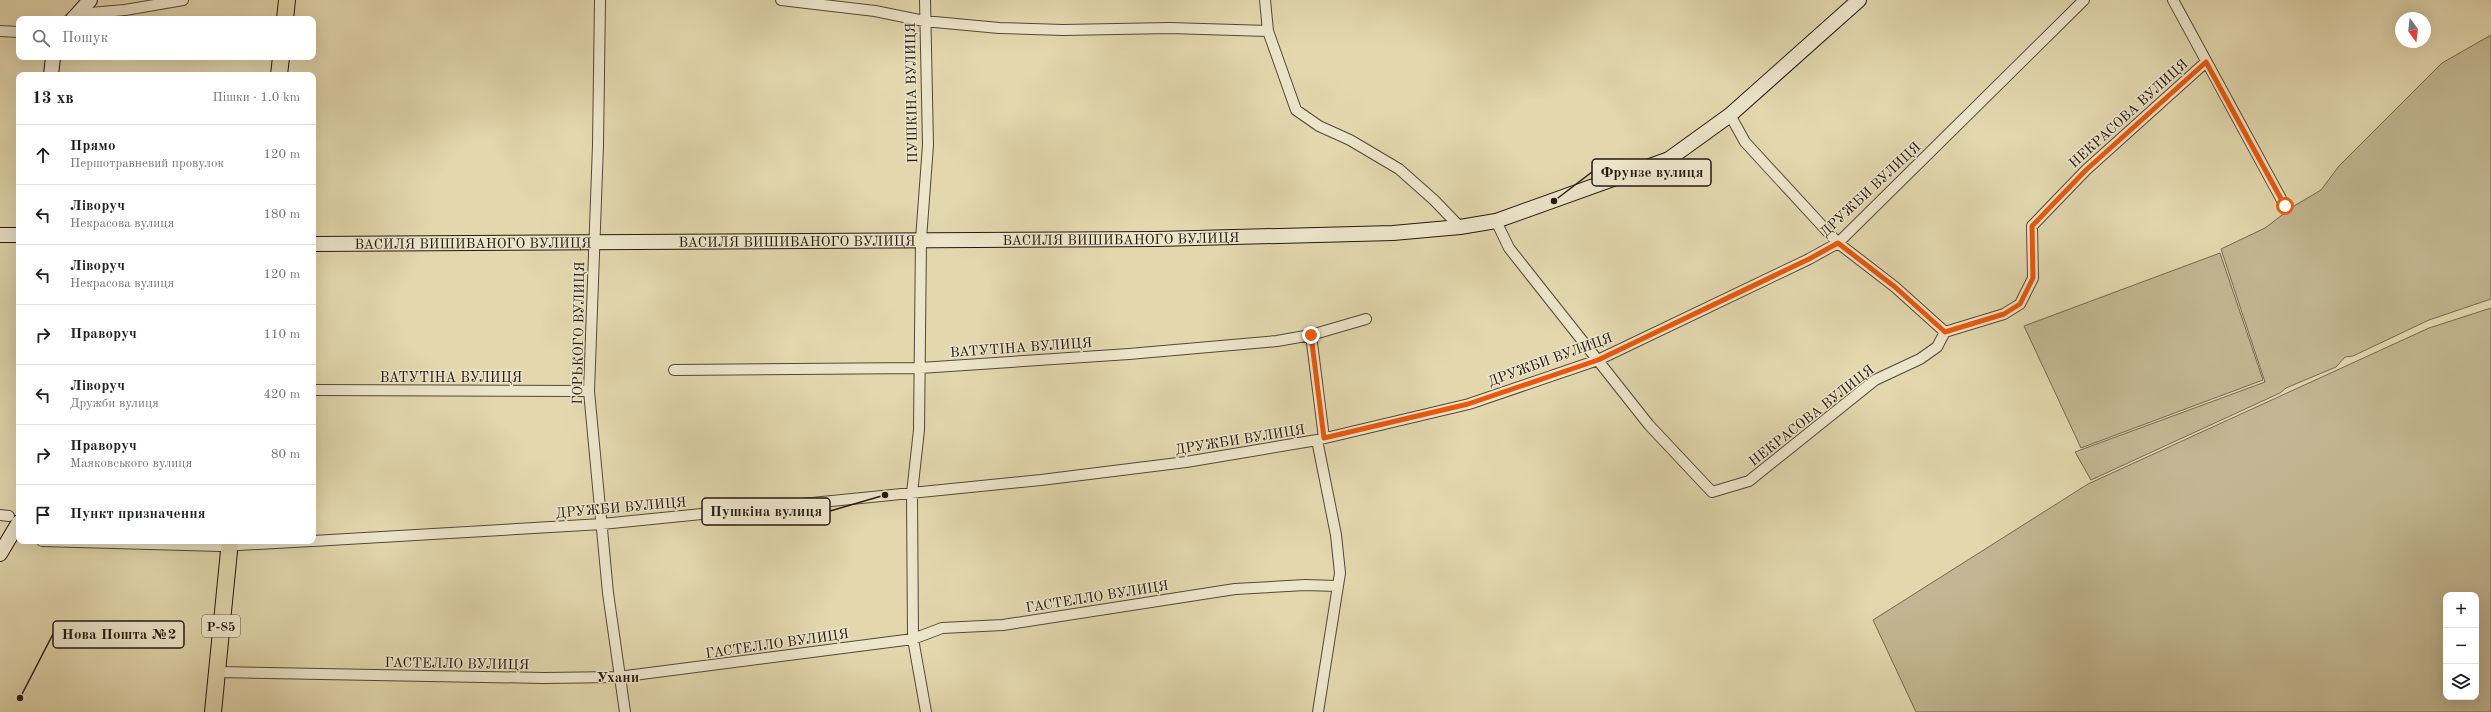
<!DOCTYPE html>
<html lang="uk">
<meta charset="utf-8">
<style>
body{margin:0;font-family:"Old Standard TT",serif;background:#f2f2f2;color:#202124}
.controls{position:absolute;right:12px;bottom:12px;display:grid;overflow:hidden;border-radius:8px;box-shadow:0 4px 16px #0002}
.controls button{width:36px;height:36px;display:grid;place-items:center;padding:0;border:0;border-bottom:1px solid #e0e0e0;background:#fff;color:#202124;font:20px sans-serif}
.compass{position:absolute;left:2395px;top:12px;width:36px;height:36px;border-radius:50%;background:#fff;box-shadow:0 4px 16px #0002;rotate:165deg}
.stop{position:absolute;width:12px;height:12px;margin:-9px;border:3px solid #ea580c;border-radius:50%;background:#fff}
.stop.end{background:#ea580c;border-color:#fff;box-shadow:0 1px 4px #0008}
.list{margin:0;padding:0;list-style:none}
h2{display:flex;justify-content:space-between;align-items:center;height:52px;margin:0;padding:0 16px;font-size:17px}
h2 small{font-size:13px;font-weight:400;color:#757577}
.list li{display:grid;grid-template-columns:26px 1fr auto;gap:12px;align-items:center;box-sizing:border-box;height:60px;padding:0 16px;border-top:1px solid #e0e0e0}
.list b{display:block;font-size:15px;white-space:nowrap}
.list p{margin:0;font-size:13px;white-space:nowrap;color:#757577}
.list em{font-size:13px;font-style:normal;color:#757577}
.icon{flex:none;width:22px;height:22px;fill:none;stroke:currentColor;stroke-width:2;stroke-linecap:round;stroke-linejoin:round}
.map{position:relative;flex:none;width:2491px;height:712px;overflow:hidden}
.search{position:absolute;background:#fff;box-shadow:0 4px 16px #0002;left:16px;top:16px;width:300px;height:44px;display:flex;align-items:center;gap:10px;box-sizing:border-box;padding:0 14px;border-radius:8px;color:#757577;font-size:15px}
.panel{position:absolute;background:#fff;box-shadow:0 4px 16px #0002;left:16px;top:72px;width:300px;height:472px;border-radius:8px}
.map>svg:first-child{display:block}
</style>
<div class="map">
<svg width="2491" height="712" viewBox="0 0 2491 712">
<rect width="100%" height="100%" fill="#e2d7ad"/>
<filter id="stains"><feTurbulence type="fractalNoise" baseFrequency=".005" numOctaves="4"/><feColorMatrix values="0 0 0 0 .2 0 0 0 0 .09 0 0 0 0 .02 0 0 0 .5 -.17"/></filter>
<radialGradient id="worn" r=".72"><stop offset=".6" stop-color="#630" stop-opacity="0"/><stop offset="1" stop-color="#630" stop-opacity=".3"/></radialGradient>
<!-- green -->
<path fill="#c2b792" stroke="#746851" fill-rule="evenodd" d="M2491,35v264l-62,21 -76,36 -8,1 -9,10 -50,21 -6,5 -189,87 -16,-28 190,-70 -44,-133 44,-21 29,-22 27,-16 18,-24 103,-103z
M2220,253l43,127 -182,68 -57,-122z
M2491,308v404h-575l-43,-92 215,-136 341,-156zM2446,595h30v102h-30z"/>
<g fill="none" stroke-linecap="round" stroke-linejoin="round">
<!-- stream -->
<path stroke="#70644e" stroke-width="2.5" d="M62,19l8,-6"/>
<!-- street casing -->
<g stroke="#544837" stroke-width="12">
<path id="street" d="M600,0l-2,145 -9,246 19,202 17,119
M781,0l94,11 49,10 75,7 64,2 107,-2 98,3
M925,0l3,145 -7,94 -2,191 -7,63 1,146 13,73
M1265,0l3,31 28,79 23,16 31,14 49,29 35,31 26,27
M2173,0l112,206
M78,14l47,-4 58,-10
M0,31l19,1
M1730,115l15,27 93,101 57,44 50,45
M1496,221l13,27 140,177 63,67 37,-11 126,-101 45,-21 17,-12 8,-15 59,-18 16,-10 13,-26 -1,-52 54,-56 120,-108
M1311,335l13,103
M674,370l246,-2 209,-14 148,-13 34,-6 55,-16
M313,390l276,1
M1317,440l19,95 4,38 -22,139
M0,515l9,1
M42,541l179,5 90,-5
M313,541l289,-17 439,-44 145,-18 131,-22 152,-36 129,-44 211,-101 29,-16 246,-243
M217,672l327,6 74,-1 295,-38 29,-11 61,-3 232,-36 70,-4 32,1"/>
</g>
<!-- secondary casing -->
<g stroke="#251910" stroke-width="16">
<g id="secondary">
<path d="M73,19l17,-19"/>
<path d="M51,75l2,-18"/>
<path d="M0,235h19"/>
<path id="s1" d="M313,244l844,-5 236,-6 67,-6 36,-6 173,-62 61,-44 129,-115"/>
<path d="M0,554l19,-32"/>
</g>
</g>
<!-- primary casing -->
<g stroke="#251910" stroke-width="18">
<path id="primary" d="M285,19l2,-19
M279,75l2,-18
M213,712l17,-171"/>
</g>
<!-- street -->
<use href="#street" stroke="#ece5ca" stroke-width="10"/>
<!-- secondary -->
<use href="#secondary" stroke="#ece5ca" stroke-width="14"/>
<!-- primary -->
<use href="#primary" stroke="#e2d7ad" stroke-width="16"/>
</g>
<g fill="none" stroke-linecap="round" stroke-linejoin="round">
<!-- route -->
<path stroke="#ea580c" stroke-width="5" d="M1311,335l13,103 144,-34 130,-44 211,-101 29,-16 57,44 50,45 59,-18 16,-10 13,-26 -1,-52 54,-56 120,-108 79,144"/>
</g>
<g text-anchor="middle" stroke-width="3" stroke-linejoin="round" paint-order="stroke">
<!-- shield labels -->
<rect fill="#ece5ca" stroke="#615648" stroke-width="1" x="202" y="615" width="38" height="22" rx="3"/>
<g font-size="13" font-weight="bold" fill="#251910">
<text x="221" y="631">Р-85</text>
</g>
<!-- street labels -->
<g font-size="14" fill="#251910" stroke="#ece5ca">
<text transform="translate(911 93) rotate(-91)" y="5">ПУШКІНА ВУЛИЦЯ</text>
<text transform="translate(2128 113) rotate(-42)" y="5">НЕКРАСОВА ВУЛИЦЯ</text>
<text transform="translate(1870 189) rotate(-43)" y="5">ДРУЖБИ ВУЛИЦЯ</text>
<text dy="5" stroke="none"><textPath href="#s1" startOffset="808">ВАСИЛЯ ВИШИВАНОГО ВУЛИЦЯ</textPath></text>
<text dy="5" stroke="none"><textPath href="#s1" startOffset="484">ВАСИЛЯ ВИШИВАНОГО ВУЛИЦЯ</textPath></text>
<text dy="5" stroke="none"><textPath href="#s1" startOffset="160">ВАСИЛЯ ВИШИВАНОГО ВУЛИЦЯ</textPath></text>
<text transform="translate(578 333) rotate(-89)" y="5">ГОРЬКОГО ВУЛИЦЯ</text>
<text transform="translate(1021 347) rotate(-4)" y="5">ВАТУТІНА ВУЛИЦЯ</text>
<text transform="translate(1550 359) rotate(-20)" y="5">ДРУЖБИ ВУЛИЦЯ</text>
<text x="451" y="382">ВАТУТІНА ВУЛИЦЯ</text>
<text transform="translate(1811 415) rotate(-38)" y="5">НЕКРАСОВА ВУЛИЦЯ</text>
<text transform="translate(1240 439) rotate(-9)" y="5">ДРУЖБИ ВУЛИЦЯ</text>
<text transform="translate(621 507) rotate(-5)" y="5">ДРУЖБИ ВУЛИЦЯ</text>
<text transform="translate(1097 596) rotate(-9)" y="5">ГАСТЕЛЛО ВУЛИЦЯ</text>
<text transform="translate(777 643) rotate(-8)" y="5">ГАСТЕЛЛО ВУЛИЦЯ</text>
<text transform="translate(457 663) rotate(1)" y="5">ГАСТЕЛЛО ВУЛИЦЯ</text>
</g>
<!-- neighbourhood labels -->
<g font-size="15" font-weight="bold" fill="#251910" stroke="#ece5ca">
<text x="618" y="682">Ухани</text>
</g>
</g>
<!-- callouts -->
<path fill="none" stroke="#251910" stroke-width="1.5" d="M1554 201L1592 172M885 495L830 511M20 698L53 634"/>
<g fill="#251910" stroke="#ece5ca" stroke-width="1.5">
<circle cx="1554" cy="201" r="4"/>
<circle cx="885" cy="495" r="4"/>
<circle cx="20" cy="698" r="4"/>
</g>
<g fill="#ece5ca" stroke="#251910" stroke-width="1.5">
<rect x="1592" y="159" width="119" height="27" rx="4"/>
<rect x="702" y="498" width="128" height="27" rx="4"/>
<rect x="53" y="621" width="131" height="27" rx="4"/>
</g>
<g font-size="15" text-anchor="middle" font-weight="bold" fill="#251910">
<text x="1652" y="177">Фрунзе вулиця</text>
<text x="766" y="516">Пушкіна вулиця</text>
<text x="119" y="639">Нова Пошта №2</text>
</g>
<rect width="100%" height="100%" filter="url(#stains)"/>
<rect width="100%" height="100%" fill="url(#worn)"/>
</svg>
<div class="controls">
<button>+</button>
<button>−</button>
<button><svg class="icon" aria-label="layers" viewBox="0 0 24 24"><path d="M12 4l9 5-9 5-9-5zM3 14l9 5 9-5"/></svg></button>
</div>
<svg class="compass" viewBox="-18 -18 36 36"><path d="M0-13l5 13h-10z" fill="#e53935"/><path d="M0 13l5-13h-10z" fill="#757577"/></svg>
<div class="stop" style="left:2285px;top:206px"></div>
<div class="stop end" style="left:1311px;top:335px"></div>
<div class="search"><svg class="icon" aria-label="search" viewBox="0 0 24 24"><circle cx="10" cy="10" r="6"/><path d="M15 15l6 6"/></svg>Пошук</div>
<section class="panel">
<h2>13 хв<small>Пішки · 1.0 km</small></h2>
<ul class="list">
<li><svg class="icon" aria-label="ahead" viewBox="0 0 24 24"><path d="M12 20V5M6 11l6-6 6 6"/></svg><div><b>Прямо</b><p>Першотравневий провулок</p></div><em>120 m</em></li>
<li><svg class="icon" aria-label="left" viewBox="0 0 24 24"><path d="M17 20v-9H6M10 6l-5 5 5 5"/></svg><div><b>Ліворуч</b><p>Некрасова вулиця</p></div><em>180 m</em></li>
<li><svg class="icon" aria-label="left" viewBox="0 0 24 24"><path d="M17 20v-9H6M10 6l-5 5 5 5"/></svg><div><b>Ліворуч</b><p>Некрасова вулиця</p></div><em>120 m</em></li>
<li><svg class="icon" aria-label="right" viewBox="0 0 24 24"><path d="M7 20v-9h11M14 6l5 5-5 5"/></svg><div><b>Праворуч</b></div><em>110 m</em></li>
<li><svg class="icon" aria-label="left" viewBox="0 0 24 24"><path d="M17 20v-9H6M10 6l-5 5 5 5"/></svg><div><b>Ліворуч</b><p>Дружби вулиця</p></div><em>420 m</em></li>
<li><svg class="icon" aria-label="right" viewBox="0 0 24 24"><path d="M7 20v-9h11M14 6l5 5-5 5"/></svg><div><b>Праворуч</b><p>Маяковського вулиця</p></div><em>80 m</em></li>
<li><svg class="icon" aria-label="arrive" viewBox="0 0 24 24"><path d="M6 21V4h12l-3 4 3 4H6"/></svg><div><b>Пункт призначення</b></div></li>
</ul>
</section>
</div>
